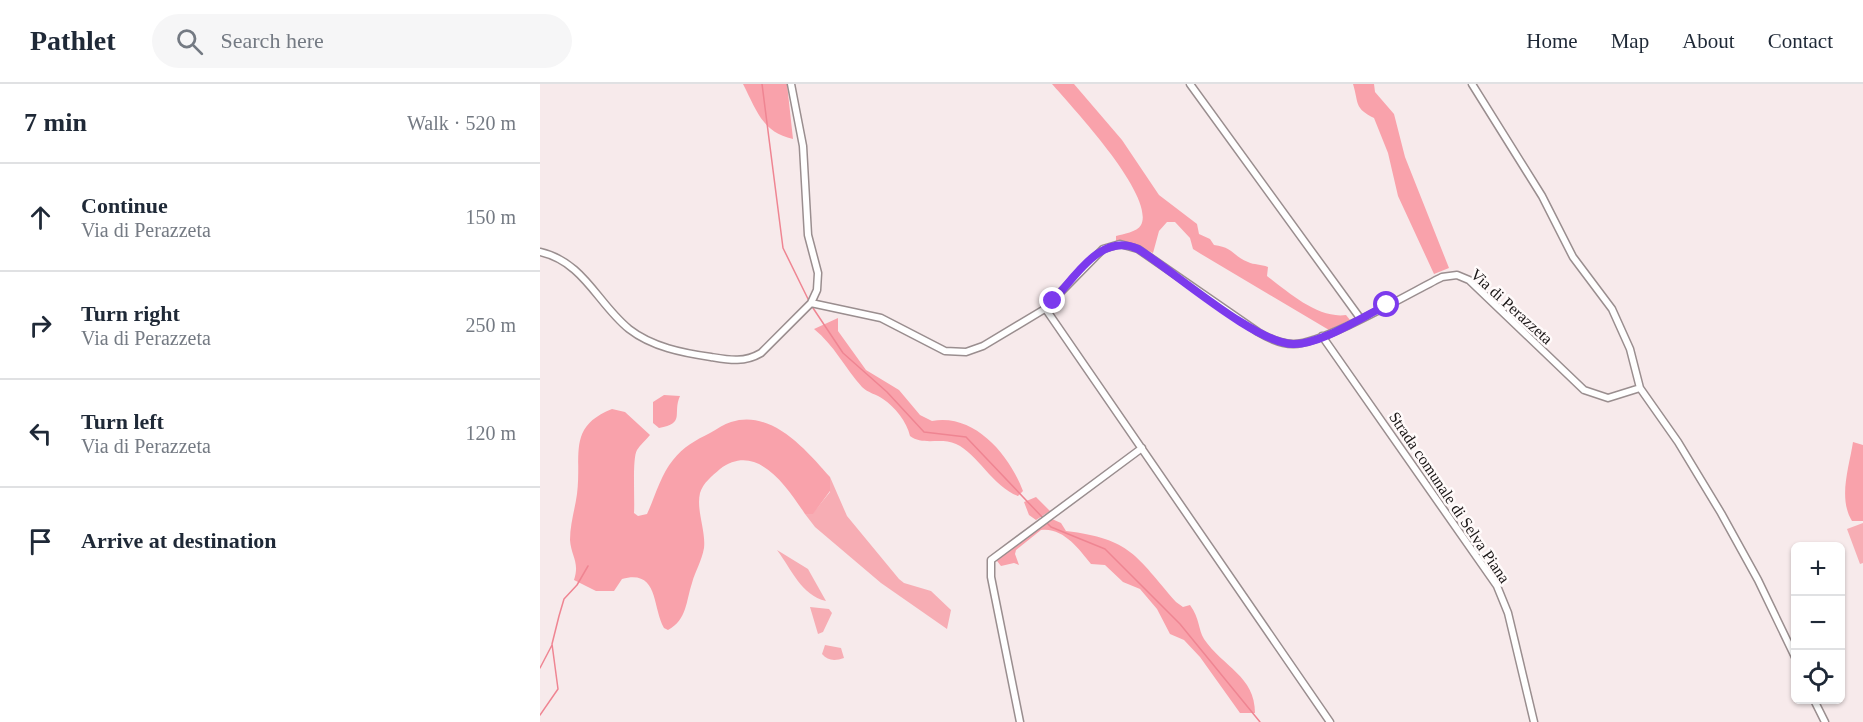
<!DOCTYPE html>
<meta charset="utf-8">
<style>
body{margin:0;font-family:"Times New Roman",serif;background:#f6f6f7;color:#1f2937}
.controls{position:absolute;right:18px;bottom:18px;display:grid;overflow:hidden;border-radius:9px;box-shadow:0 2px 4px #0004}
.controls button{width:54px;height:54px;display:grid;place-items:center;padding:0;border:0;border-bottom:2px solid #e0e1e3;background:#fff;color:#1f2937;font:30px sans-serif}
.stop{position:absolute;width:18px;height:18px;margin:-14px;border:4px solid #7c3aed;border-radius:50%;background:#fff}
.stop.end{background:#7c3aed;border-color:#fff;box-shadow:0 2px 6px #0008}
.list{margin:0;padding:0;list-style:none}
h2{display:flex;justify-content:space-between;align-items:center;height:78px;margin:0;padding:0 24px;font-size:26px}
h2 small{font-size:20px;font-weight:400;color:#747a83}
.list li{display:grid;grid-template-columns:39px 1fr auto;gap:18px;align-items:center;box-sizing:border-box;height:108px;padding:0 24px;border-top:2px solid #e0e1e3}
.list b{display:block;font-size:22px;white-space:nowrap}
.list p{margin:0;font-size:20px;white-space:nowrap;color:#747a83}
.list em{font-size:20px;font-style:normal;color:#747a83}
.icon{flex:none;width:33px;height:33px;fill:none;stroke:currentColor;stroke-width:2;stroke-linecap:round;stroke-linejoin:round}
.map{position:relative;flex:none;width:1323px;height:638px;overflow:hidden}
header{display:flex;align-items:center;gap:36px;box-sizing:border-box;height:84px;padding:0 30px;background:#fff;border-bottom:2px solid #e0e1e3}
header strong{font-size:28px}
nav{display:flex;gap:33px;margin-inline-start:auto;font-size:21px}
.search{width:420px;height:54px;background:#f6f6f7;display:flex;align-items:center;gap:15px;box-sizing:border-box;padding:0 21px;border-radius:33px;color:#747a83;font-size:22px}
main{display:flex}
aside{flex:1;background:#fff}
.map>svg:first-child{display:block}
</style>
<header>
<strong>Pathlet</strong>
<div class="search"><svg class="icon" aria-label="search" viewBox="0 0 24 24"><circle cx="10" cy="10" r="6"/><path d="M15 15l6 6"/></svg>Search here</div>
<nav><a>Home</a><a>Map</a><a>About</a><a>Contact</a></nav>
</header>
<main>
<aside>
<h2>7 min<small>Walk · 520 m</small></h2>
<ul class="list">
<li><svg class="icon" aria-label="ahead" viewBox="0 0 24 24"><path d="M12 20V5M6 11l6-6 6 6"/></svg><div><b>Continue</b><p>Via di Perazzeta</p></div><em>150 m</em></li>
<li><svg class="icon" aria-label="right" viewBox="0 0 24 24"><path d="M7 20v-9h11M14 6l5 5-5 5"/></svg><div><b>Turn right</b><p>Via di Perazzeta</p></div><em>250 m</em></li>
<li><svg class="icon" aria-label="left" viewBox="0 0 24 24"><path d="M17 20v-9H6M10 6l-5 5 5 5"/></svg><div><b>Turn left</b><p>Via di Perazzeta</p></div><em>120 m</em></li>
<li><svg class="icon" aria-label="arrive" viewBox="0 0 24 24"><path d="M6 21V4h12l-3 4 3 4H6"/></svg><div><b>Arrive at destination</b></div></li>
</ul>
</aside>
<div class="map">
<svg width="1323" height="638" viewBox="0 0 1323 638">
<rect width="100%" height="100%" fill="#f7eaeb"/>
<!-- green -->
<path fill="#f7adb4" d="M290,393l17,39 52,63 5,4 27,8 20,19 -4,19 -66,-46 -66,-56 -10,-13 8,-1 17,-21z
M1323,439v40l-3,1 -13,-35z
M237,466l31,19 18,32c-25,-6 -34,-31 -49,-51z
M270,523l19,2 3,4 -9,19 -5,2z
M285,561l16,3 3,10c-9,3 -16,3 -22,-4z"/>
<!-- forest -->
<path fill="#f9a2ab" d="M203,0h44l6,55c-31,-7 -36,-28 -50,-55z
M512,0h22l48,56 37,55 38,29 2,10 11,5 4,6c19,2 20,12 34,17 6,3 13,2 20,5l-1,9c21,16 51,43 79,39l4,5 -21,10 -128,-76 -8,-5 -3,-11 -15,-16h-8l-8,9 -6,22 -18,-9 -19,-3v-5c7,-2 21,-4 25,-11 15,-29 -70,-119 -89,-141z
M813,0h21l1,8 19,22 11,43 44,111 -15,6 -36,-78 -10,-43 -14,-35c-20,-10 -15,-14 -21,-34z
M298,234v13l28,39 33,20 21,25 12,6c42,-8 77,33 91,70l-5,5c-26,-10 -40,-42 -62,-52 -15,-7 -33,2 -46,-8 -3,-14 -15,-29 -27,-37 -7,-5 -15,-6 -21,-12 -17,-19 -28,-42 -48,-58z
M124,311l16,1c-8,18 6,27 -21,32l-6,-5v-21z
M72,325l13,3 25,23c-4,5 -10,10 -13,15 -5,8 -2,50 -3,63l4,3 9,-2c8,-17 14,-40 26,-54 10,-13 23,-20 37,-27 7,-4 14,-9 21,-11 41,-13 75,28 99,55v14l-17,23h-8c-18,-27 -48,-73 -85,-45 -8,7 -17,14 -20,24 -4,17 6,38 4,55 -2,12 -9,24 -12,35 -6,18 -5,37 -24,47l-4,-2c-12,-21 -5,-59 -42,-49l-8,12h-18l-22,-11c6,-18 -3,-24 -4,-40 0,-16 5,-31 7,-46 5,-40 -10,-67 35,-85z
M1313,358l10,3v76h-11c-14,-23 -3,-53 1,-79z
M496,413l14,14 -14,9 -7,-5 -5,-13z
M512,435l9,4 5,8c65,8 70,25 110,71l7,5 7,-2c10,14 8,24 14,34 19,28 51,37 51,74h-15l-40,-56 -16,-17 -14,-6 -13,-25 -17,-20 -17,-7 -18,-17 -14,-1c-12,-15 -28,-37 -50,-34l-25,20 -1,4 4,11 -5,-2 -13,3 -4,-5 1,-6z"/>
<g fill="none" stroke-linecap="round" stroke-linejoin="round">
<!-- stream -->
<path stroke="#ef8592" stroke-width="1.5" d="M222,0l21,164 26,53
M271,221l32,48 44,39 37,40 42,5 77,81
M506,438l5,5 54,22 75,75 80,98
M0,584l12,-23
M0,631l18,-26 -6,-45 7,-28 5,-17 13,-14 11,-19"/>
<!-- street casing -->
<g stroke="#9a8e8f" stroke-width="9">
<path id="street" d="M251,0l12,62 5,89 10,38 -1,17 -6,13
M650,0l170,234
M932,0l70,112 31,61 39,52 18,40 10,39 38,54 43,71 37,67 38,79
M0,168c44,10 57,51 89,77 23,18 54,24 82,28 18,3 33,6 50,-4l50,-50 70,15 64,33 21,1 17,-6 60,-36 60,-61 17,-5 18,5 120,83c10,6 23,12 35,12 28,1 119,-52 149,-67l15,-2 12,5 115,110 24,8 32,-10
M505,224l285,414
M782,252l175,250 11,27 26,109
M1274,616l11,22
M480,638l-29,-145v-17l151,-112"/>
</g>
<!-- street -->
<use href="#street" stroke="#fff" stroke-width="6"/>
</g>
<g fill="none" stroke-linecap="round" stroke-linejoin="round">
<!-- route -->
<path stroke="#7c3aed" stroke-width="8" d="M513,217c22,-24 48,-69 85,-52 34,21 119,96 156,95 27,0 68,-27 93,-39"/>
</g>
<g text-anchor="middle" stroke-width="5" stroke-linejoin="round" paint-order="stroke">
<!-- street labels -->
<g font-size="16" fill="#191515" stroke="#fffafa">
<text transform="translate(972 222) rotate(42)" y="6">Via di Perazzeta</text>
<text transform="translate(910 413) rotate(56)" y="6">Strada comunale di Selva Piana</text>
</g>
</g>
</svg>
<div class="controls">
<button>+</button>
<button>−</button>
<button><svg class="icon" aria-label="locate" viewBox="0 0 24 24"><circle cx="12" cy="12" r="6"/><path d="M12 2v4M12 18v4M2 12h4M18 12h4"/></svg></button>
</div>
<div class="stop" style="left:847px;top:221px"></div>
<div class="stop end" style="left:513px;top:217px"></div>
</div>
</main>
